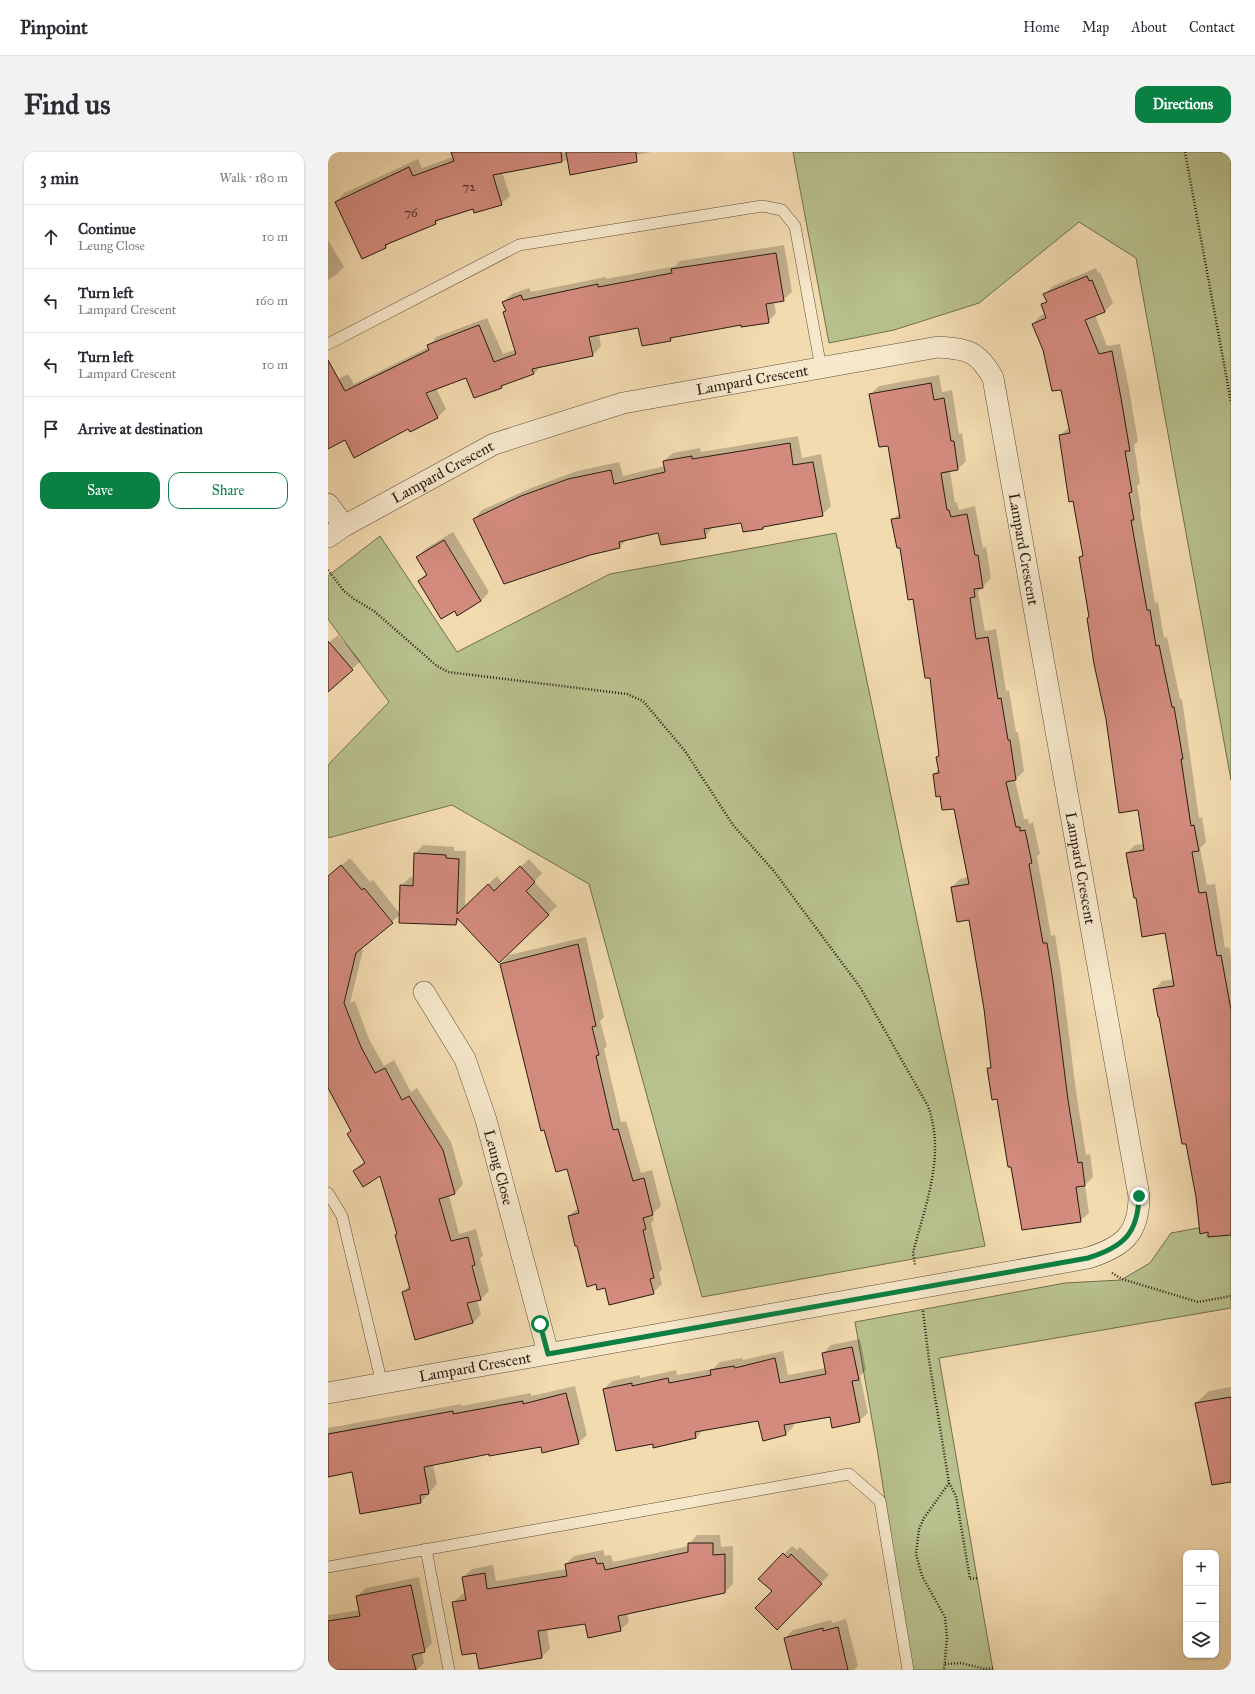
<!DOCTYPE html>
<meta charset="utf-8">
<style>
body{margin:0;font-family:"IM FELL Great Primer",serif;background:#f2f2f3;color:#2b2b33}
.controls{position:absolute;right:12px;bottom:12px;display:grid;overflow:hidden;border-radius:8px;box-shadow:0 1px 3px #0004}
.controls button{width:36px;height:36px;display:grid;place-items:center;padding:0;border:0;border-bottom:1px solid #e1e1e2;background:#fff;color:#2b2b33;font:20px sans-serif}
.stop{position:absolute;width:12px;height:12px;margin:-9px;border:3px solid #0b8043;border-radius:50%;background:#fff}
.stop.end{background:#0b8043;border-color:#fff;box-shadow:0 1px 4px #0008}
.list{margin:0;padding:0;list-style:none}
h2{display:flex;justify-content:space-between;align-items:center;height:52px;margin:0;padding:0 16px;font-size:17px}
h2 small{font-size:13px;font-weight:400;color:#7c7c81}
.list li{display:grid;grid-template-columns:26px 1fr auto;gap:12px;align-items:center;box-sizing:border-box;height:64px;padding:0 16px;border-top:1px solid #e1e1e2}
.list b{display:block;font-size:15px;white-space:nowrap}
.list p{margin:0;font-size:13px;white-space:nowrap;color:#7c7c81}
.list em{font-size:13px;font-style:normal;color:#7c7c81}
.actions{display:flex;gap:8px;padding:12px 16px}
.actions a{flex:1;padding:9px 0;border:1px solid #0b8043;border-radius:12px;text-align:center;font-size:14px;color:#0b8043}
.actions .main{background:#0b8043;color:#fff}
.icon{flex:none;width:22px;height:22px;fill:none;stroke:currentColor;stroke-width:2;stroke-linecap:round;stroke-linejoin:round}
.map{position:relative;flex:none;width:903px;height:1518px;overflow:hidden;border-radius:12px}
header{display:flex;align-items:center;gap:24px;box-sizing:border-box;height:56px;padding:0 20px;background:#fff;border-bottom:1px solid #e1e1e2}
header strong{font-size:19px}
nav{display:flex;gap:22px;margin-inline-start:auto;font-size:14px}
.intro{display:flex;align-items:center;justify-content:space-between;box-sizing:border-box;height:96px;padding:0 24px}
h1{margin:0;font-size:28px}
.button{padding:10px 18px;border-radius:12px;background:#0b8043;color:#fff;font-size:14px;font-weight:700}
main{display:flex;gap:24px;padding:0 24px}
aside{flex:1;background:#fff;border-radius:12px;box-shadow:0 1px 3px #0004}
.map>svg:first-child{display:block}
</style>
<header>
<strong>Pinpoint</strong>
<nav><a>Home</a><a>Map</a><a>About</a><a>Contact</a></nav>
</header>
<div class="intro"><h1>Find us</h1><a class="button">Directions</a></div>
<main>
<aside>
<h2>3 min<small>Walk · 180 m</small></h2>
<ul class="list">
<li><svg class="icon" aria-label="ahead" viewBox="0 0 24 24"><path d="M12 20V5M6 11l6-6 6 6"/></svg><div><b>Continue</b><p>Leung Close</p></div><em>10 m</em></li>
<li><svg class="icon" aria-label="left" viewBox="0 0 24 24"><path d="M17 20v-9H6M10 6l-5 5 5 5"/></svg><div><b>Turn left</b><p>Lampard Crescent</p></div><em>160 m</em></li>
<li><svg class="icon" aria-label="left" viewBox="0 0 24 24"><path d="M17 20v-9H6M10 6l-5 5 5 5"/></svg><div><b>Turn left</b><p>Lampard Crescent</p></div><em>10 m</em></li>
<li><svg class="icon" aria-label="arrive" viewBox="0 0 24 24"><path d="M6 21V4h12l-3 4 3 4H6"/></svg><div><b>Arrive at destination</b></div></li>
</ul>
<div class="actions"><a class="main">Save</a><a>Share</a></div>
</aside>
<div class="map">
<svg width="903" height="1518" viewBox="0 0 903 1518">
<rect width="100%" height="100%" fill="#f3dbb0"/>
<filter id="stains"><feTurbulence type="fractalNoise" baseFrequency=".005" numOctaves="4"/><feColorMatrix values="0 0 0 0 .2 0 0 0 0 .09 0 0 0 0 .02 0 0 0 .5 -.17"/></filter>
<radialGradient id="worn" r=".72"><stop offset=".6" stop-color="#630" stop-opacity="0"/><stop offset="1" stop-color="#630" stop-opacity=".3"/></radialGradient>
<!-- green -->
<path fill="#b8c18d" stroke="#706e50" d="M465,0h438v628l-95,-522 -57,-36 -100,81 -85,27 -65,13z
M508,381l149,713 -283,51 -113,-413 -137,-79 -124,33v-73l61,-63 -61,-83v-43l52,-40 77,116 153,-78z
M903,1070v86l-292,50 54,312h-82l-33,-216 -23,-132 210,-39 56,-3 29,-17 21,-30z"/>
<!-- shadow -->
<path fill="#0003" d="M124,0h199l-26,5 -57,3 -66,12 8,24 -9,8 -27,4 -33,10 -5,5 -44,18 -6,6 -50,-45 8,-9 74,-34 4,9 31,-11z
M0,88l16,27 -8,8 -8,5z
M456,93l8,47 -9,8 -9,2 2,11 -8,9 -26,2 -68,12 -3,4 -32,-14 -40,8 2,12 -8,9 -52,11 -7,8 -29,9 -3,4 -27,10 -8,-21 -31,12 10,21 -8,8 -28,14 -1,-3 -64,11 -17,9v-63l20,-11 6,10 75,-37 7,-10 51,-19 16,36 12,-4 -11,-37 2,-2 -3,-9 9,-8 17,-6 2,4 75,-15v2l69,-13 5,-5z
M768,116l2,5 2,-1 13,31 -8,8 -10,4 12,31 13,-2 9,45 9,52 -4,4 6,38 -3,3 4,24 -1,2 15,91 3,-1 6,36 3,-1 13,62h2l17,119 3,-1 4,25 -6,6 7,37 8,-1 10,64 4,-1 2,11v276l-34,-37 -10,-55 -33,-152 8,-9 12,-2 -8,-47 -29,-35 -10,-44 8,-8 9,-1 -5,-35 -32,-90 -19,-101 2,-2 -10,-59 4,-3 -24,-119 10,-8 -9,-38 -28,-65 8,-9 4,-1 -3,-9 5,-5 -2,-6 8,-8z
M611,223l3,17 10,-2 7,44 3,-1 4,28 -8,8 -8,2 5,32 2,-1 2,8 16,-4 8,42 3,-1 5,31 -13,14 7,39 11,-2 10,62 3,-1 7,42h2l6,39 -9,9 9,39h4l1,5 4,-2 7,32 -3,2 14,80 4,-1 6,37 15,119 10,64 4,-1 3,23 -8,8 4,28 -9,8 -82,-123 -10,-29 4,-4 -7,-56 -15,-90 -18,-32 8,-8 9,-2 -14,-70 -14,-12 -7,-21 5,-5 -1,-12 2,-2 -9,-79 -18,-78 -21,-78 8,-7 -12,-68 -18,-51 9,-8z
M470,284l4,22 19,-4 10,52 -9,9 -56,10 -3,3 -21,-6 -29,5 -8,10 -46,-5 -32,8 -8,7 -145,-28 8,-9 49,-22 46,-17 42,-9 4,14 42,-10 -1,-5 9,-8 27,-5 1,4z
M125,380l36,60 -8,9 -26,9 -36,-29 8,-8 -10,-16 8,-8z
M10,483l23,26 -33,29v-47z
M95,693l31,2v4h12l-1,56 32,-31 6,8 26,-25 13,14 -8,9 23,24 -58,56 -39,-42 -4,4 -56,-9 -41,34 4,1 -13,53 5,-2 14,38 15,27 10,-6 17,32 6,-4 34,54 12,42 -8,9 -6,2 10,39 17,-5 7,27 -3,2 9,33 -8,8 -4,1 4,14 -8,9 -70,-31 7,-7 -12,-51 -17,-59 -27,-4 11,-10 -13,-31 -24,-44v-210l22,-18 20,24 3,-2 27,34 1,-28 9,-9 4,1 1,-24z
M258,785l18,80 -4,4 7,25 -3,3 17,73 5,-1 15,52 11,-3 9,36 -9,8 2,6 -3,3 11,46 -3,3 3,12 -9,9 -47,-6 -37,-71 10,-9 -12,-40 -22,-38 -3,1 -41,-166 8,-9z
M532,1187l6,31 -6,6 8,37 -9,8 -29,-5 -37,6 1,4 -8,8 -27,-14 -55,9 -8,9 -42,9 -1,-4 -49,-54 8,-8 28,-6v3l36,-8 1,5 36,-6 7,-7 22,-4 1,2 40,-9 5,24 38,-7 -3,-15 8,-8z
M247,1234l12,49 -9,8 -36,3 -52,7 -57,11 4,20 -16,18 -68,-31 -25,5v-48l133,-24v2l70,-13v3z
M903,1235v94l-35,-78 13,-12z
M369,1383h23l1,12 12,-1v38l-8,8 -98,21 2,9 -9,8 -34,-7 -39,6 3,20 -8,8 -65,-6 -24,-48 9,-9h4l-3,-17 9,-8 21,-4 3,16 71,-12 -1,-5 8,-8 29,-6 2,6 6,-1 2,7 76,-16v-2z
M464,1394l5,4 3,-3 29,28 -52,53 -4,-37 -13,-13z
M91,1425l13,66 -8,8 -2,1 2,11 -7,7h-89v-55l32,-5 -3,-14 9,-8z
M518,1467l12,47 -4,4h-61l-8,-32 8,-8 38,-10 1,3z"/>
<!-- building -->
<path fill="#d38b7d" stroke="#281b14" d="M123,0h110l1,10 -69,13 9,30 -28,8 -1,-4 -38,12 1,3 -51,21 1,3 -24,11 -27,-57 74,-35 4,9 41,-15z
M238,0h70l1,10 -67,13z
M448,101l8,48 -18,3 3,19 -28,4v-2l-71,13 1,3 -29,5 -4,-18 -49,9 4,19 -61,13 2,5 -33,12 1,2 -28,10 -8,-20 -40,15 12,25 -28,14 -2,-3 -54,29 -9,-18 -17,9v-89l17,31 84,-41 -2,-5 52,-20 15,37 22,-8 -13,-42 3,-1 -4,-9 19,-7 2,5 75,-16v3l74,-14 -1,-4z
M759,124l2,5 3,-1 13,32 -20,8 14,34 13,-3 9,47 9,53h-5l7,41 -3,1 5,27h-3l16,90h3l6,36 3,-1 13,62h2l9,52h-2l10,67 3,-1 5,26 -7,1 7,41 7,-1 11,64 4,-1 10,55v225l-23,2v-5l-8,2 -4,-37 -10,-53h-4l-23,-127h-1l-5,-28 21,-3 -9,-53 -23,4 -6,-39h-2l-8,-45 18,-3 -6,-40 -19,3 -13,-94 -12,-55 -7,-46 2,-1 -10,-60 4,-1 -10,-55 -4,1 -10,-67 11,-2 -9,-43 -9,1 -9,-41 -11,-26 14,-6 -5,-14 6,-2 -4,-8z
M603,231l3,17 10,-2 7,43h3l4,29 -17,3 6,37h2l2,7 16,-3 8,41h3l5,33 -9,1 1,8 -5,1 6,41 12,-2 10,62 3,-1 7,42h2l6,40 -10,2 10,45h4v4l5,-1 7,33 -3,1 14,79h4l6,38 15,119 10,63 4,-1 3,24 -9,1 5,35 -59,8 -11,-63h-3l-11,-68 -5,1 -5,-32h4l-7,-59 -15,-89 -12,2 -6,-35 18,-3 -15,-75 -12,1 -2,-14 -4,1 -3,-23 6,-1 -3,-16 3,-1 -9,-78h-5l-12,-79 -5,1 -8,-52h-3l-6,-29 9,-1 -12,-72 -9,1 -10,-53z
M462,291l3,22 20,-3 10,54 -60,11v2l-20,3 -2,-9 -37,6 2,9 -45,7 -3,-12 -39,9 1,6 -30,7 -86,29 -31,-65 48,-23 47,-17 43,-9 3,14 51,-12 -2,-11 29,-5v3z
M116,388l37,61 -24,15 -2,-5 -14,8 -23,-38 9,-6 -11,-18z
M0,489l25,29 -25,22z
M86,701l32,2v3l13,1 -2,55 31,-30 6,7 26,-25 15,16 -9,9 23,24 -50,48 -42,-45 -1,7 -57,-2 1,-38 13,1z
M13,713l21,25 2,-2 29,35 -37,30 -12,50 17,44 14,26 10,-5 17,32 7,-4 34,54 12,44 -16,5 12,42 17,-4 7,28 -3,1 9,34 -14,3 6,20 -58,17 -13,-48 8,-3 -15,-54 2,-1 -17,-58 -17,11 -10,-16 12,-8 -18,-29 4,-3 -23,-43v-212z
M250,792l18,82 -4,1 7,28 -3,1 17,74 5,-1 15,52 11,-3 9,37 -10,3 3,11 -3,1 11,48 -4,1 4,15 -45,11 -4,-17 -8,2 -1,-6 -9,3 -10,-41h-2l-7,-30 11,-3 -12,-44 -11,3 -12,-42 -3,1 -41,-167z
M524,1195l7,33 -7,1 8,41 -28,6 -2,-11 -46,8 2,10 -23,6 -5,-20 -63,11 1,6 -43,10v-4l-37,7 -13,-62 29,-6v3l36,-8 1,5 42,-8 -1,-5 24,-4 1,2 40,-10 5,25 46,-9 -4,-21z
M238,1241l13,51 -37,9 -1,-6 -52,9v-2l-65,13 5,27 -9,1 1,8 -61,11 -8,-42 -24,5v-43l125,-23v3l70,-13v3z
M903,1245v85l-19,3 -17,-82z
M360,1391h25v12l12,-1v39l-107,23 3,15 -33,7 -3,-14 -47,7 4,27 -63,11 -3,-16 -14,2 -10,-53 14,-2 -4,-23 23,-4 2,16 80,-13 -2,-12 30,-6 2,6 6,-1 2,7 83,-18z
M455,1401l5,5 3,-4 31,30 -45,46 -22,-22 17,-17 -14,-12z
M83,1433l14,67 -13,3 4,15h-88v-49l32,-5 -4,-20z
M510,1475l10,43h-56l-8,-32 39,-10v3z"/>
<g fill="none" stroke-linecap="round" stroke-linejoin="round">
<!-- lane casing -->
<g stroke="#5b4b3b" stroke-width="12">
<path id="lane" d="M0,192l191,-99 243,-39 20,4 13,16 26,142
M0,1041l14,23 40,168
M98,1397l23,121
M0,1415l521,-93 31,27 28,169"/>
</g>
<!-- street casing -->
<g stroke="#5b4b3b" stroke-width="22">
<g id="street">
<path d="M0,352l16,22"/>
<path id="s1" d="M0,385l16,-11 150,-82 129,-41 315,-56c30,2 40,4 55,31l146,818c0,38 -16,51 -51,62l-760,135"/>
<path id="s2" d="M96,840l41,67 21,61 62,233"/>
</g>
</g>
<!-- path -->
<path stroke="#281b14" stroke-width="2.5" stroke-dasharray="1 2" stroke-linecap="butt" d="M857,0l46,250
M0,418l16,21 10,8 20,12 63,55 11,6 179,22 16,7 42,50 48,74 40,45 87,117 68,119c18,50 -3,99 -15,147l2,12
M784,1121l10,6 76,23 33,-6
M595,1159l6,49 20,123 -25,35 -5,11 -3,25 6,22 23,41 2,21 -3,32
M621,1331l7,13 14,83 7,-1
M617,1512l16,-1 24,6 8,-1"/>
<!-- lane -->
<use href="#lane" stroke="#f7e8cc" stroke-width="11"/>
<!-- street -->
<use href="#street" stroke="#f7e8cc" stroke-width="21"/>
</g>
<g fill="none" stroke-linecap="round" stroke-linejoin="round">
<!-- route -->
<path stroke="#0b8043" stroke-width="5" d="M212,1172l8,30 540,-96c35,-11 50,-24 51,-62"/>
</g>
<g text-anchor="middle" stroke-width="3" stroke-linejoin="round" paint-order="stroke">
<!-- number labels -->
<g font-size="13" fill="#53372e">
<text x="141" y="39">72</text>
<text x="83" y="65">76</text>
</g>
<!-- street labels -->
<g font-size="15" fill="#281b14" stroke="#f7e8cc">
<text dy="5" stroke="none"><textPath href="#s1" startOffset="457">Lampard Crescent</textPath></text>
<text dy="5" stroke="none"><textPath href="#s1" startOffset="132">Lampard Crescent</textPath></text>
<text dy="5" stroke="none"><textPath href="#s1" startOffset="887">Lampard Crescent</textPath></text>
<text dy="5" stroke="none"><textPath href="#s1" startOffset="1211">Lampard Crescent</textPath></text>
<text dy="5" stroke="none"><textPath href="#s2" startOffset="192">Leung Close</textPath></text>
<text transform="translate(147 1215) rotate(-10)" y="5">Lampard Crescent</text>
</g>
</g>
<rect width="100%" height="100%" filter="url(#stains)"/>
<rect width="100%" height="100%" fill="url(#worn)"/>
</svg>
<div class="controls">
<button>+</button>
<button>−</button>
<button><svg class="icon" aria-label="layers" viewBox="0 0 24 24"><path d="M12 4l9 5-9 5-9-5zM3 14l9 5 9-5"/></svg></button>
</div>
<div class="stop" style="left:212px;top:1172px"></div>
<div class="stop end" style="left:811px;top:1044px"></div>
</div>
</main>
